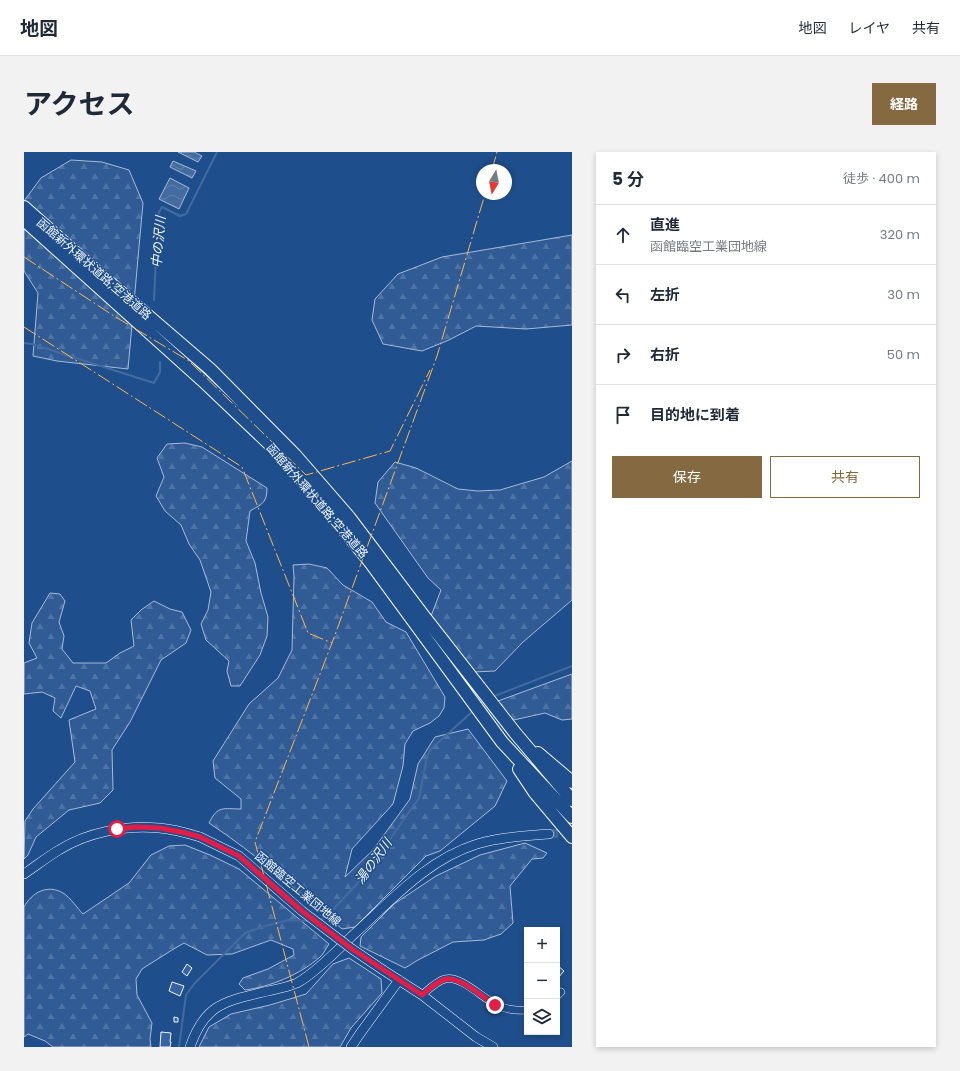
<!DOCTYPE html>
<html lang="ja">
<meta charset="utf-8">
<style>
body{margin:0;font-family:Poppins,"Noto Sans JP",sans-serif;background:#f2f2f3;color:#1f2937}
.controls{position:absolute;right:12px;bottom:12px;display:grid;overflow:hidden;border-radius:0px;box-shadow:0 2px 6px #0003}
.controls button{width:36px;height:36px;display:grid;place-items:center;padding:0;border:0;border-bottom:1px solid #e0e1e3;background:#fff;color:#1f2937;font:20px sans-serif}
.compass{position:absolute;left:452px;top:12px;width:36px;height:36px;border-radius:50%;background:#fff;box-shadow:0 2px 6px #0003;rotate:190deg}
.stop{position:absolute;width:12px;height:12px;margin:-9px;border:3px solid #e11d48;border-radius:50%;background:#fff}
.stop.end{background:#e11d48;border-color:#fff;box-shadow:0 1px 4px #0008}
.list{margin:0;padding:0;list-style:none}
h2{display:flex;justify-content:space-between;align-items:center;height:52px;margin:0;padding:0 16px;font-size:17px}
h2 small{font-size:13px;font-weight:400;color:#747a83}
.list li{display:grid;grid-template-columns:26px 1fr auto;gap:12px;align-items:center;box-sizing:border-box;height:60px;padding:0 16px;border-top:1px solid #e0e1e3}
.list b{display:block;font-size:15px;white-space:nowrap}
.list p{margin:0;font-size:13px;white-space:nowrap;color:#747a83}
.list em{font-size:13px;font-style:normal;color:#747a83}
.actions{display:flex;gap:8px;padding:12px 16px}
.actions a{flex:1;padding:9px 0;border:1px solid #846941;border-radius:0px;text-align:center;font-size:14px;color:#846941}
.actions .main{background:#846941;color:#fff}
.icon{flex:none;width:22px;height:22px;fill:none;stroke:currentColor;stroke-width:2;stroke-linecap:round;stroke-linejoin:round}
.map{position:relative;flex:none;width:548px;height:895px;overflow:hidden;border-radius:0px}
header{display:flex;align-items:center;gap:24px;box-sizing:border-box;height:56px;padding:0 20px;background:#fff;border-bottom:1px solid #e0e1e3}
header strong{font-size:19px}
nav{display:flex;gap:22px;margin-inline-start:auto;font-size:14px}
.intro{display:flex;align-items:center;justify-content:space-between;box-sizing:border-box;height:96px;padding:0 24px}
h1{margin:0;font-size:28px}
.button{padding:10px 18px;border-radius:0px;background:#846941;color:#fff;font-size:14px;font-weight:700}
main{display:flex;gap:24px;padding:0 24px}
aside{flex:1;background:#fff;border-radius:0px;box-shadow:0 2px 6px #0003}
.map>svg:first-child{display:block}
</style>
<header>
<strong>地図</strong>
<nav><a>地図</a><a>レイヤ</a><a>共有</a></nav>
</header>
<div class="intro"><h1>アクセス</h1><a class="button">経路</a></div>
<main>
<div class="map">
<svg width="548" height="895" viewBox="0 0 548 895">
<defs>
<pattern id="forest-firs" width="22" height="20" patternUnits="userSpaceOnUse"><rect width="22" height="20" fill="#305b95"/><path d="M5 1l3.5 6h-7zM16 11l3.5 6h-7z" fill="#4e73a5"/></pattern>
<pattern id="water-waves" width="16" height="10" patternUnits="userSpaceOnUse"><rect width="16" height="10" fill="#446ba0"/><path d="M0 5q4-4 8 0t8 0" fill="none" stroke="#5f81ae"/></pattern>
</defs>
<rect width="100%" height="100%" fill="#1f4e8c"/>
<!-- forest -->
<path fill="url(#forest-firs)" stroke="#a8bbd7" d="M47,8l31,2 27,8 14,33 -15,166 -71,-8 -24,-5 5,-63 -14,-22v-70l17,-23z
M548,83v90l-46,4 -50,-3 -27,14 -27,11 -39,-7 -11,-24 3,-21 23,-25 44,-17z
M161,291l17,4 65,41c0,15 -5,16 -17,23l-4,30 9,22 6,30 7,24 -1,19 -7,19 -20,31h-9l-4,-15 2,-10 -23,-21 -5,-16 7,-14 3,-18 -11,-32 -11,-16 -8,-19 -16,-14 -9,-15 8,-19 -7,-19 10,-14z
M548,309v139l-49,42 -28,29 -22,1 -42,-56 10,-26 -13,-12 -53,-75 3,-21 17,-20 21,6 42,21 20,2 22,-1 44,-13z
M285,412l18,4 16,17 29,17 14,20 20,10 39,65 -1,11 -5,8 -9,7 -17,8 -8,13 -2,22 -10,38 -41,45 -7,28 28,-27 37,-51 8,-35 17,-27 33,-8 39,52 -12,25 -55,45 -14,5 -71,71 -13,2c-43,-37 -86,-75 -133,-106 9,-18 14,-14 32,-14v-10l-26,-21 -2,-17 36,-57 29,-26 14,-28 2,-74 -1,-11z
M26,441l10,1 5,7 -6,21 5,14 -2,13 11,14h33l14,-10 14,-7 -3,-26 10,-10 13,-9 16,8 12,3 9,18 -5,13 -25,17 -31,62 -18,28 1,40 -13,13 -31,7 -33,27 -8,18 -4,4 1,-38 8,-12 42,-47 -6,-42 27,-11 -6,-18 -14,-5 -15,32 -8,-7 2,-13 -13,-6 -18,2v-31l13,-5 -8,-15 3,-20z
M548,522v45l-10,1 -17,-7 -36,8 -14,-8 3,-12z
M501,691l22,10 -4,5 -11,1 -22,27 3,37 -12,11 -17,6 -31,2 -35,18 -13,8 -45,-22 1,-9 33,-33 42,-28 44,-21z
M161,693l25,10 29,14 90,75c-3,4 -5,10 -9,13 -19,17 -50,30 -75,33l-6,-6 4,-6 25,-9 26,-14 -1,-6 -22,-9 -39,14 -25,1 -23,-12 -12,7 -30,19 -6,10 1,16 15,28 -2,16 1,8h-98l-8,-6 -17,-7 -4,3v-130c8,-15 24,-23 39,-14 8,5 14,15 20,21l46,-31 22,-28 18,-9z
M325,806l32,21 1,14 -31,35 -11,19h-141l10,-20 22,-13 39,-9 36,-11 27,-30z"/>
<!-- water -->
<path fill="url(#water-waves)" stroke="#a8bbd7" d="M154,0h16l8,4 -4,6z
M149,9l23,10 -4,7 -22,-11z
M146,26l19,10 -10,21 -20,-10z"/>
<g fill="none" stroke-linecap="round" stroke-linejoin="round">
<!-- stream -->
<path stroke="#446ba0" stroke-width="2" d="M130,148l4,-86 4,-7 18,9 6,-2 31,-62
M0,191l8,1 122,39 6,-11v-10
M468,545l80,-31
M296,768l6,-3 28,-30 15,-18 50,-71 8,-40 3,-8 44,-40
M155,895l7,-52 8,-11 51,-51 20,-7 24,-6 21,1"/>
</g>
<!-- building -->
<path fill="#3563a3" stroke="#f2f6ff" d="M163,812l5,4 -5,8 -5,-4z
M533,813l7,6 -6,7 -1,-1z
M148,830l12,4 -4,10 -11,-5z
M150,865l4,1v4h-4z
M137,880l10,1 -1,9h1l-1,5h-10z"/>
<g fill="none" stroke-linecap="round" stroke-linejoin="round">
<!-- secondary-tunnel -->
<path stroke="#3f679d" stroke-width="9" stroke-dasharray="9 4.5" stroke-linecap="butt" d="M525,682l23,-2"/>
<!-- street casing -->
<g stroke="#f2f6ff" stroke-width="8">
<path id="street" d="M398,843c7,-6 15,-14 23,-16 16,-4 38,20 52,26 10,5 19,6 30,5
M533,844l4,-4"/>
</g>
<!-- secondary casing -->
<g stroke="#f2f6ff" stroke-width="10">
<path id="secondary" d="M0,722c12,-8 23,-17 35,-24 29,-18 66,-25 100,-22 14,1 28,5 41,9
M359,818l39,25 54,42 17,10
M166,895c15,-44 36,-46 78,-56 9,-2 20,-4 29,-8 17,-9 41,-33 55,-47 39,-35 74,-76 125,-92 24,-7 48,-8 72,-10
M327,895l8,-12 40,-55"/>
</g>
<!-- highway casing -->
<g stroke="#f2f6ff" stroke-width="14">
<path id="highway" d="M0,55l79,70 107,92 86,87 53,61 74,98 93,119 56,66
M0,68l178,160 81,77 45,53 42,52 132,180 70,75
M514,601l34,29
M495,617l16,24 37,44"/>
</g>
<!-- street -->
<use href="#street" stroke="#1f4e8c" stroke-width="7"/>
<!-- secondary -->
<use href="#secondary" stroke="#1f4e8c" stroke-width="9"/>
<!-- highway -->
<use href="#highway" stroke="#1f4e8c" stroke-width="12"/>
<!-- secondary-bridge casing -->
<g stroke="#f2f6ff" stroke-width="10" stroke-linecap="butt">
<path id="secondary-bridge" d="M176,685l39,19 63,55 50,38 31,21"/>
</g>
<!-- secondary-bridge -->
<use href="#secondary-bridge" stroke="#1f4e8c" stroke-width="9"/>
<!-- power -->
<path stroke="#ffb74d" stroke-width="1" stroke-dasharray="14 3 2 3" stroke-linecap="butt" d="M468,18l5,-18
M0,105l90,59 75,45 117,114 84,-24 40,-81
M0,175l218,140 66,166 24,10
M285,895l-54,-205 77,-199 105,-287 48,-162"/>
</g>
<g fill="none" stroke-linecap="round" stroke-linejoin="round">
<!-- route -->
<path stroke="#e11d48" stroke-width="5" d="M93,677l19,-2 24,1 26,5 14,4 39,19 63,55 50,38 70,46c7,-6 15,-14 24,-16 13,-3 38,19 49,26"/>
</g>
<g text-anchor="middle" stroke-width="3" stroke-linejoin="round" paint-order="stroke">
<!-- street labels -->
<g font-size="12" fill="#f2f6ff" stroke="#1f4e8c">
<text transform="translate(70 117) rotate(41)" y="4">函館新外環状道路;空港道路</text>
<text transform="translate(293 349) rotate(49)" y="4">函館新外環状道路;空港道路</text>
<text transform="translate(274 737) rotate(40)" y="4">函館臨空工業団地線</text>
</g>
<!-- water labels -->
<g font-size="13" font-style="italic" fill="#f2f6ff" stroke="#1f4e8c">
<text transform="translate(134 90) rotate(-85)" y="5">中の沢川</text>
<text transform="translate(349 709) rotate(-54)" y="5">湯の沢川</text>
</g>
</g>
</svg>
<div class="controls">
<button>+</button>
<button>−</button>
<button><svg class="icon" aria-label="layers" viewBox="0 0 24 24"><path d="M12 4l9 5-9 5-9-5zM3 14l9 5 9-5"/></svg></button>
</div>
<svg class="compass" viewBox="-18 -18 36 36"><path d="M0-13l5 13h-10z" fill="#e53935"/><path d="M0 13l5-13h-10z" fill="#747a83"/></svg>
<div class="stop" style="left:93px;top:677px"></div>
<div class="stop end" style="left:471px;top:853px"></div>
</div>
<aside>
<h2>5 分<small>徒歩 · 400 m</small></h2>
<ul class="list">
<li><svg class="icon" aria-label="ahead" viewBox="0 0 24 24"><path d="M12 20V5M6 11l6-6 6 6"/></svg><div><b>直進</b><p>函館臨空工業団地線</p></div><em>320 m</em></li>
<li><svg class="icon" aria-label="left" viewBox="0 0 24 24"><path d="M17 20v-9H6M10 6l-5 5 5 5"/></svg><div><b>左折</b></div><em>30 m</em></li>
<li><svg class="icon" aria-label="right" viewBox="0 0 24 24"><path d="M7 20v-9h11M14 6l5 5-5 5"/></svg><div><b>右折</b></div><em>50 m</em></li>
<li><svg class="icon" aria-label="arrive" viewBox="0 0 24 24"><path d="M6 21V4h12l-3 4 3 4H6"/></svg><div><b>目的地に到着</b></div></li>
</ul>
<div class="actions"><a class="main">保存</a><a>共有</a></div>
</aside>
</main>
